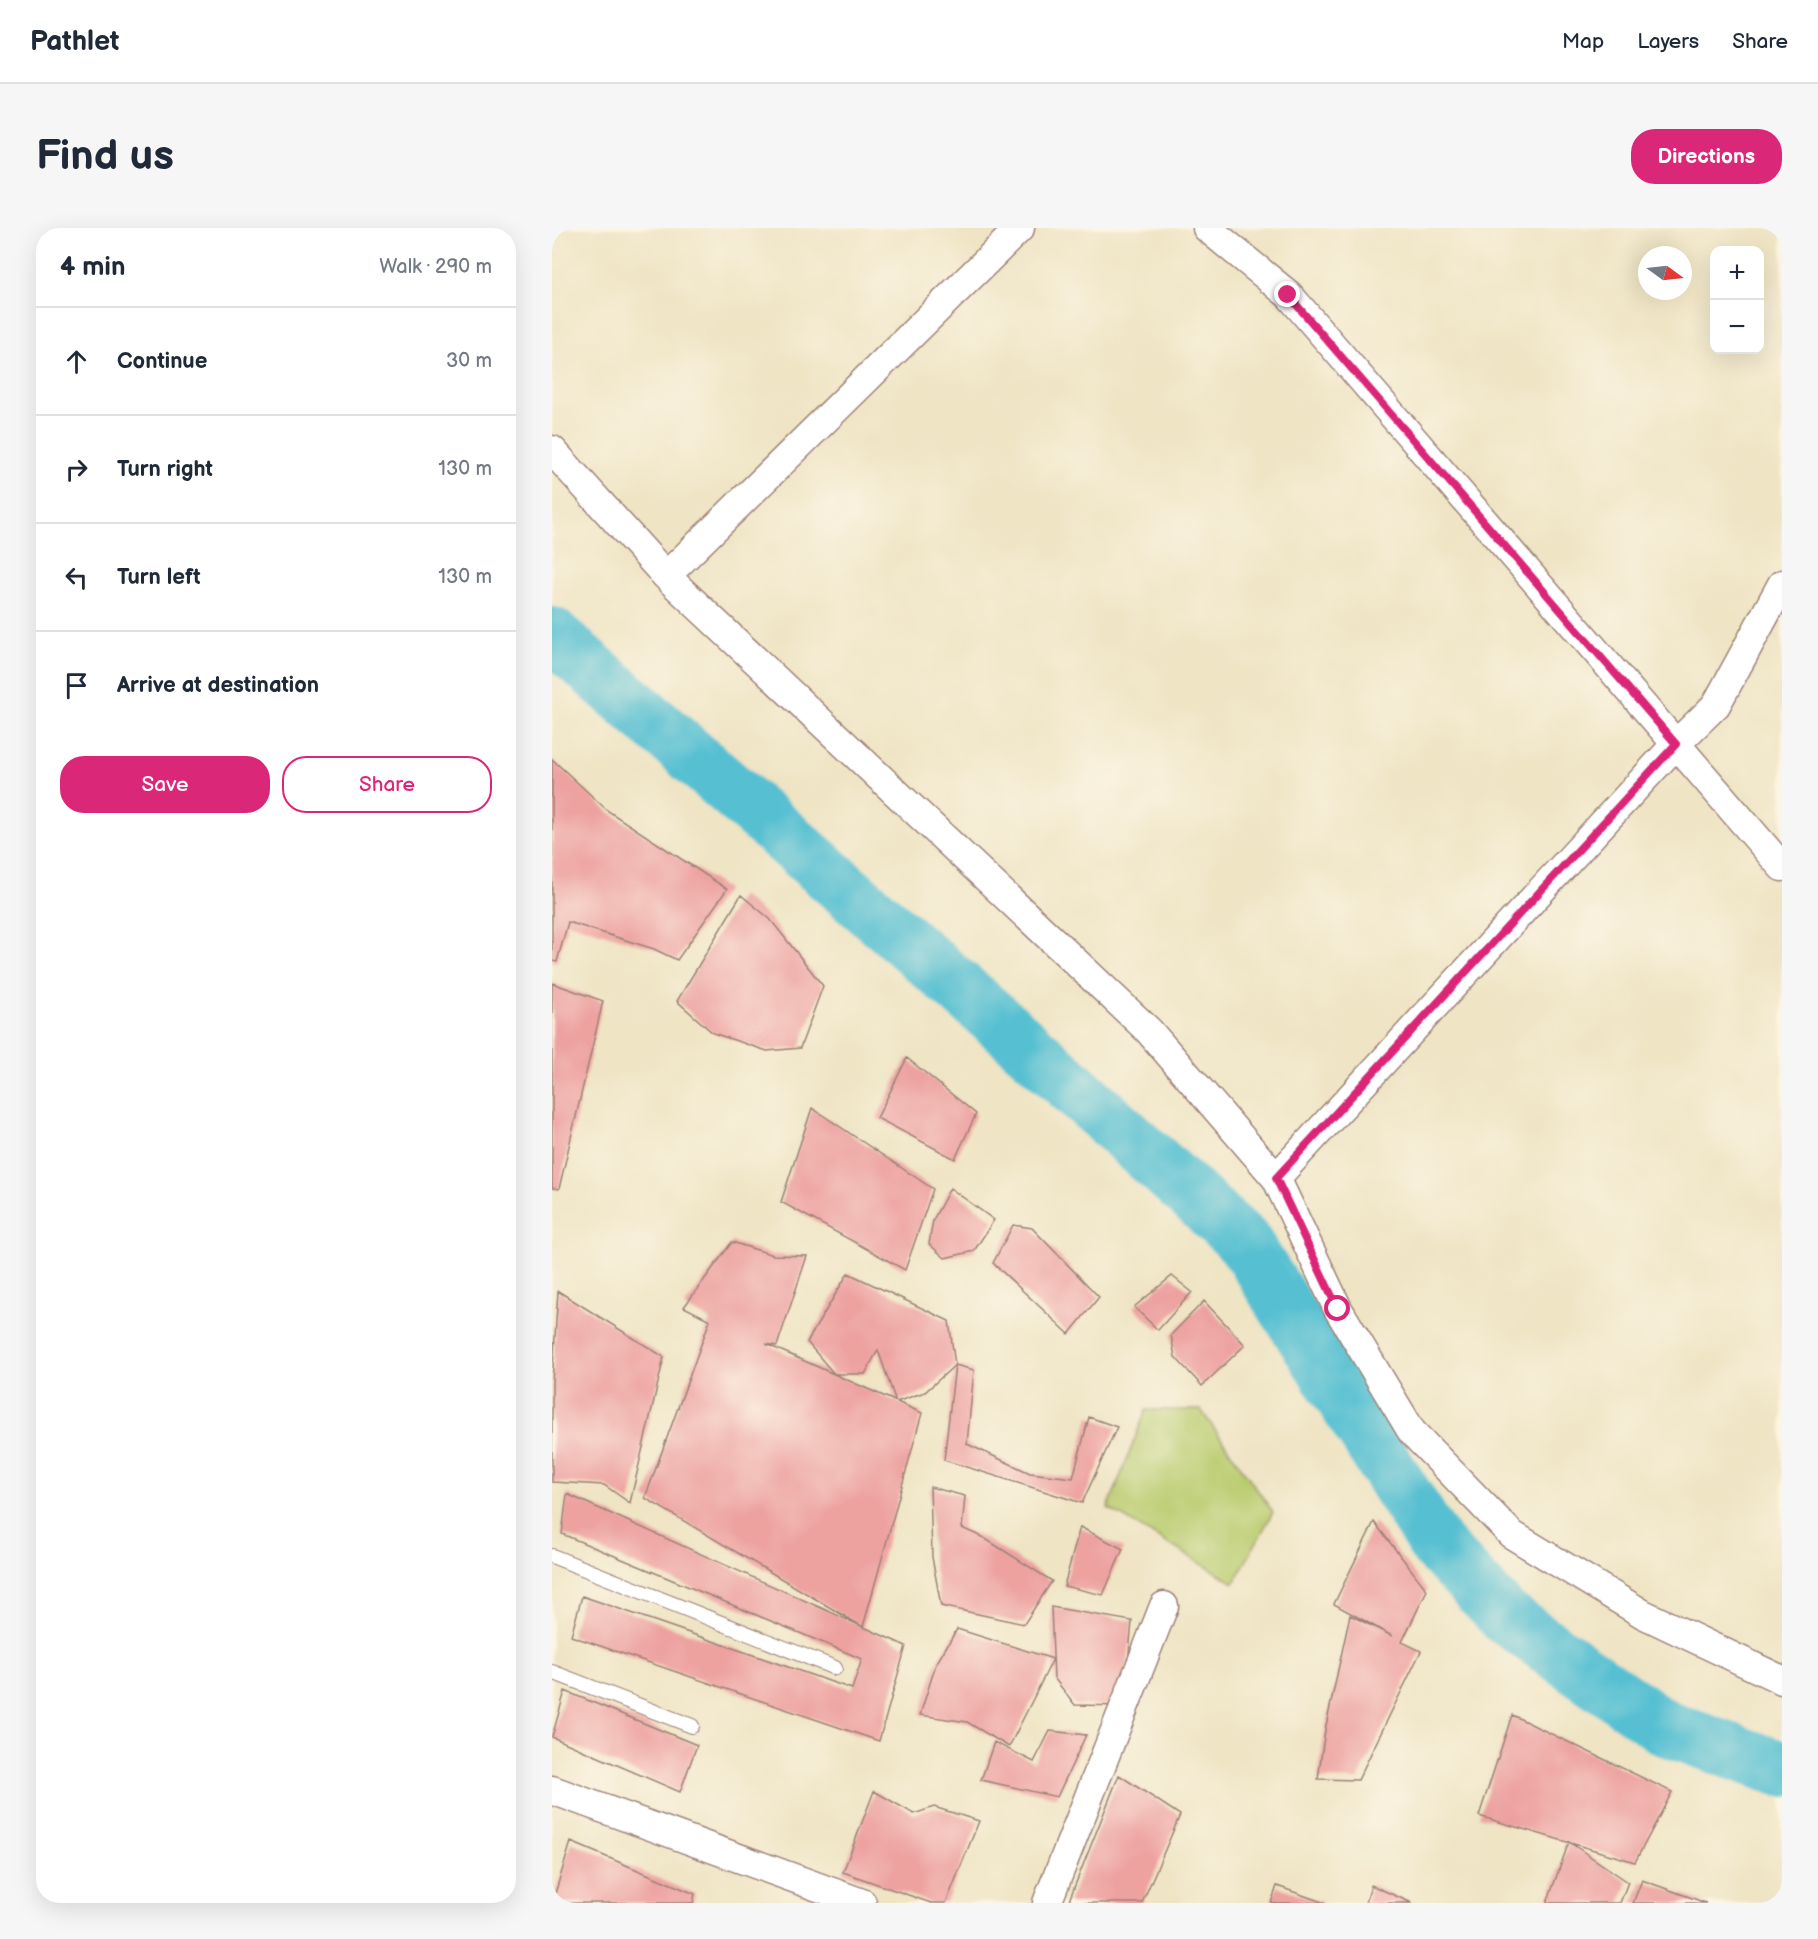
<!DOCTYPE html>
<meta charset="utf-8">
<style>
body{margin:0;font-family:"Balsamiq Sans",sans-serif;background:#f6f6f7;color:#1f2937}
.controls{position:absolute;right:18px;top:18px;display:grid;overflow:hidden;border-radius:12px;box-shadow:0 6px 24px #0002}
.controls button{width:54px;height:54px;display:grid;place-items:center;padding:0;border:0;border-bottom:2px solid #e0e1e3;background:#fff;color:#1f2937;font:30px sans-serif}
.compass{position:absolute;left:1086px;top:18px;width:54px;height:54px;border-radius:50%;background:#fff;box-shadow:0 6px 24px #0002;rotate:105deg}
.stop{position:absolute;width:18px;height:18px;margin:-14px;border:4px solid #db2777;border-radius:50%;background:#fff}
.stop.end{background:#db2777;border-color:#fff;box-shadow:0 2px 6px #0008}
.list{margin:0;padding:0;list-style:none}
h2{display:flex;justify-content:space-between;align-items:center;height:78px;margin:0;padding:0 24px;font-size:26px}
h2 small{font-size:20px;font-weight:400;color:#747a83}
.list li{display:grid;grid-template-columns:39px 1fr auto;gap:18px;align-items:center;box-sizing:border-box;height:108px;padding:0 24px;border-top:2px solid #e0e1e3}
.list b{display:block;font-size:22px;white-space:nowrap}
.list em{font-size:20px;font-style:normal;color:#747a83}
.actions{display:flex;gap:12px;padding:18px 24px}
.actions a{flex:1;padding:14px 0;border:2px solid #db2777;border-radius:24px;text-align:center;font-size:21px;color:#db2777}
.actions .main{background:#db2777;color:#fff}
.icon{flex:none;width:33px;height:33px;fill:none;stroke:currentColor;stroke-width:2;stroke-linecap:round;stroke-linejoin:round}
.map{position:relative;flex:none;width:1230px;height:1675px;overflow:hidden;border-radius:24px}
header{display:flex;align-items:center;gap:36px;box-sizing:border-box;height:84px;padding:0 30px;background:#fff;border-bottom:2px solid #e0e1e3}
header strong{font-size:28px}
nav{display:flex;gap:33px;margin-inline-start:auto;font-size:21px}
.intro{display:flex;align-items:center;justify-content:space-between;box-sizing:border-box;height:144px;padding:0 36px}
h1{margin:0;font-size:42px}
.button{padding:15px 27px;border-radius:24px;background:#db2777;color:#fff;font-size:21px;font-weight:700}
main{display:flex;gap:36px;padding:0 36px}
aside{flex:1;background:#fff;border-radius:24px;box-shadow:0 6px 24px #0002}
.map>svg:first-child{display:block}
</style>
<header>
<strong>Pathlet</strong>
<nav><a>Map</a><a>Layers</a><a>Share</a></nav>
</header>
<div class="intro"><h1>Find us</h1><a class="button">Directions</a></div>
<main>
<aside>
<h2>4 min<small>Walk · 290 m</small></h2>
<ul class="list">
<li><svg class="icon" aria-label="ahead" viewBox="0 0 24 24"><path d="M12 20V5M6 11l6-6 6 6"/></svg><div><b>Continue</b></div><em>30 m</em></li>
<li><svg class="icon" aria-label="right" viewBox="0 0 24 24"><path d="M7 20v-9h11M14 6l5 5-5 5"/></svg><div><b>Turn right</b></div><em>130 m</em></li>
<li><svg class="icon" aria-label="left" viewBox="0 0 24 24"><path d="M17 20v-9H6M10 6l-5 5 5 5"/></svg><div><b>Turn left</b></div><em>130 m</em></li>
<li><svg class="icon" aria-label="arrive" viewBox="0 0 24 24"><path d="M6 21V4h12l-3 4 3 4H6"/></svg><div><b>Arrive at destination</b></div></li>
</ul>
<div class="actions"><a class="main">Save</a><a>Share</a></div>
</aside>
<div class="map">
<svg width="1230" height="1675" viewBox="0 0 1230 1675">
<rect width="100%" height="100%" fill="#fcf5e5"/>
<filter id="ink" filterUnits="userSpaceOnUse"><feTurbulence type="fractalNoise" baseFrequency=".0167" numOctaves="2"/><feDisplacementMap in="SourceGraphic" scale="12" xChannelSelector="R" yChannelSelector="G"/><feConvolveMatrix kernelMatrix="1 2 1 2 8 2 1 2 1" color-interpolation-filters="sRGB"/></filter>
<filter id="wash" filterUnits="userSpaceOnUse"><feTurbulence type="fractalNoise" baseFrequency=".008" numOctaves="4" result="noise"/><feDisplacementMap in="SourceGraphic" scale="24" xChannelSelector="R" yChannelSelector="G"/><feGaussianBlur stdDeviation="1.35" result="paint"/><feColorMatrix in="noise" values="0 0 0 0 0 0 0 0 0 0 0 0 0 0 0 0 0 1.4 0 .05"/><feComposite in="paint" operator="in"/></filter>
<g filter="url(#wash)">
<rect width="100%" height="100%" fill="#efe4c4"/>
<!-- green -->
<path fill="#bacc6f" stroke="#82764d" stroke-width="1.5" d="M594,1182h55l72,102 -39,71 -126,-75z"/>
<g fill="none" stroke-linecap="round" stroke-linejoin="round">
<!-- river -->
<path stroke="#56c0d2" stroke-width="56" d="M0,407l493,427 199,180 193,304 68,71 160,111 117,41"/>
</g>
<g id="blocks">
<!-- building -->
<path fill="#eda2a0" d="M0,531l56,52 119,78 -50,71 -23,-11 -86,-27 -11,40 -5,-1z
M189,667l29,24 53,67 -23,62 -33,3 -54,-18 -36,-32z
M0,755l51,18 -44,188 -7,-1z
M355,830l69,56 -21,45 -78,-41z
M260,880l121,81 -28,81 -124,-68z
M398,960l44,32 -20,31 -29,7 -16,-14 4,-24z
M461,997l19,3 67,69 -30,37 -76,-71z
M180,1014l41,13 34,1 -30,90 -11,-2 156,69 -59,214 -218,-129 65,-178 -26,-13z
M296,1045l101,48 6,44 -30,27 -29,10 -18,-52 -13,24h-31l-27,-32z
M620,1048l20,16 -34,38 -24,-23z
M6,1063l106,66 -34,146 -26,-18 -52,-3v-99z
M652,1073l41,44 -43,41 -27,-29 -4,-22z
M403,1137l19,5 -7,74 63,29 43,5 16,-61 28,10 -35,76 -138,-43z
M378,1259l35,9 -3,32 22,10 68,43 -28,43 -83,-18 -9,-49z
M15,1266l339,152 -27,95 -308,-105 11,-40 270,93 10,-30 -300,-125z
M822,1294l53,68 -25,52 19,9 -63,129 -40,-1 7,-49 25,-115 42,21 -58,-32z
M528,1299l43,22 -20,46 -39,-9z
M499,1379l81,14 -8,85 -49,-1 -21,-27z
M405,1401l96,30 -44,88 -42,-25 -47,-7 16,-51z
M13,1463l132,54 -17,47 -128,-55z
M960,1487l160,77 -37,70 -156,-46z
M498,1503l36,4 -29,62 -76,-17 13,-38 40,20z
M567,1547l61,40 -38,88h-74z
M322,1563l40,23 20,-7 45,14 -33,82h-15l-88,-31z
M19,1614l124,52 -2,9h-141z
M1017,1614l59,40 -8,21h-73z
M1090,1652l64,23h-73z
M819,1657l41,18h-46z
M725,1658l48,17h-54z"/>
</g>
</g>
<g filter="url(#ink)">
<use href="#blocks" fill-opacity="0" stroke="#9c8278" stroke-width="1.5"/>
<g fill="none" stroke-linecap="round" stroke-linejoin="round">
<!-- service casing -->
<g stroke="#9c8278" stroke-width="16">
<path id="service" d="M0,1328l283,112
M0,1444l140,54"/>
</g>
<!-- minor casing -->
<g stroke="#9c8278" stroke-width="31">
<path id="minor" d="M655,0l82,67 493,572
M0,222l114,126 483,455 127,147 62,131 74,123 99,102 132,80 139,66
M114,348l354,-348
M724,950l400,-434 40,-39 66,-121
M0,1562l310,113
M495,1675l117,-297"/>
</g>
<!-- service -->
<use href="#service" stroke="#fff" stroke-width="14"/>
<!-- minor -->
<use href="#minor" stroke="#fff" stroke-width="28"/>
</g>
</g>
<g fill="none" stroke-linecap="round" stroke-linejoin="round" filter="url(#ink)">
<!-- route -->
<path stroke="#db2777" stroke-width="8" d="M736,67l388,449 -400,434 62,131"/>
</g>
</svg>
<div class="controls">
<button>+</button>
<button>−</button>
</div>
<svg class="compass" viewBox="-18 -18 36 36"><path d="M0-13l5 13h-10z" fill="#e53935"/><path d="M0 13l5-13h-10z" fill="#747a83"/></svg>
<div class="stop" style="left:786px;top:1081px"></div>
<div class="stop end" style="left:736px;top:67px"></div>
</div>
</main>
